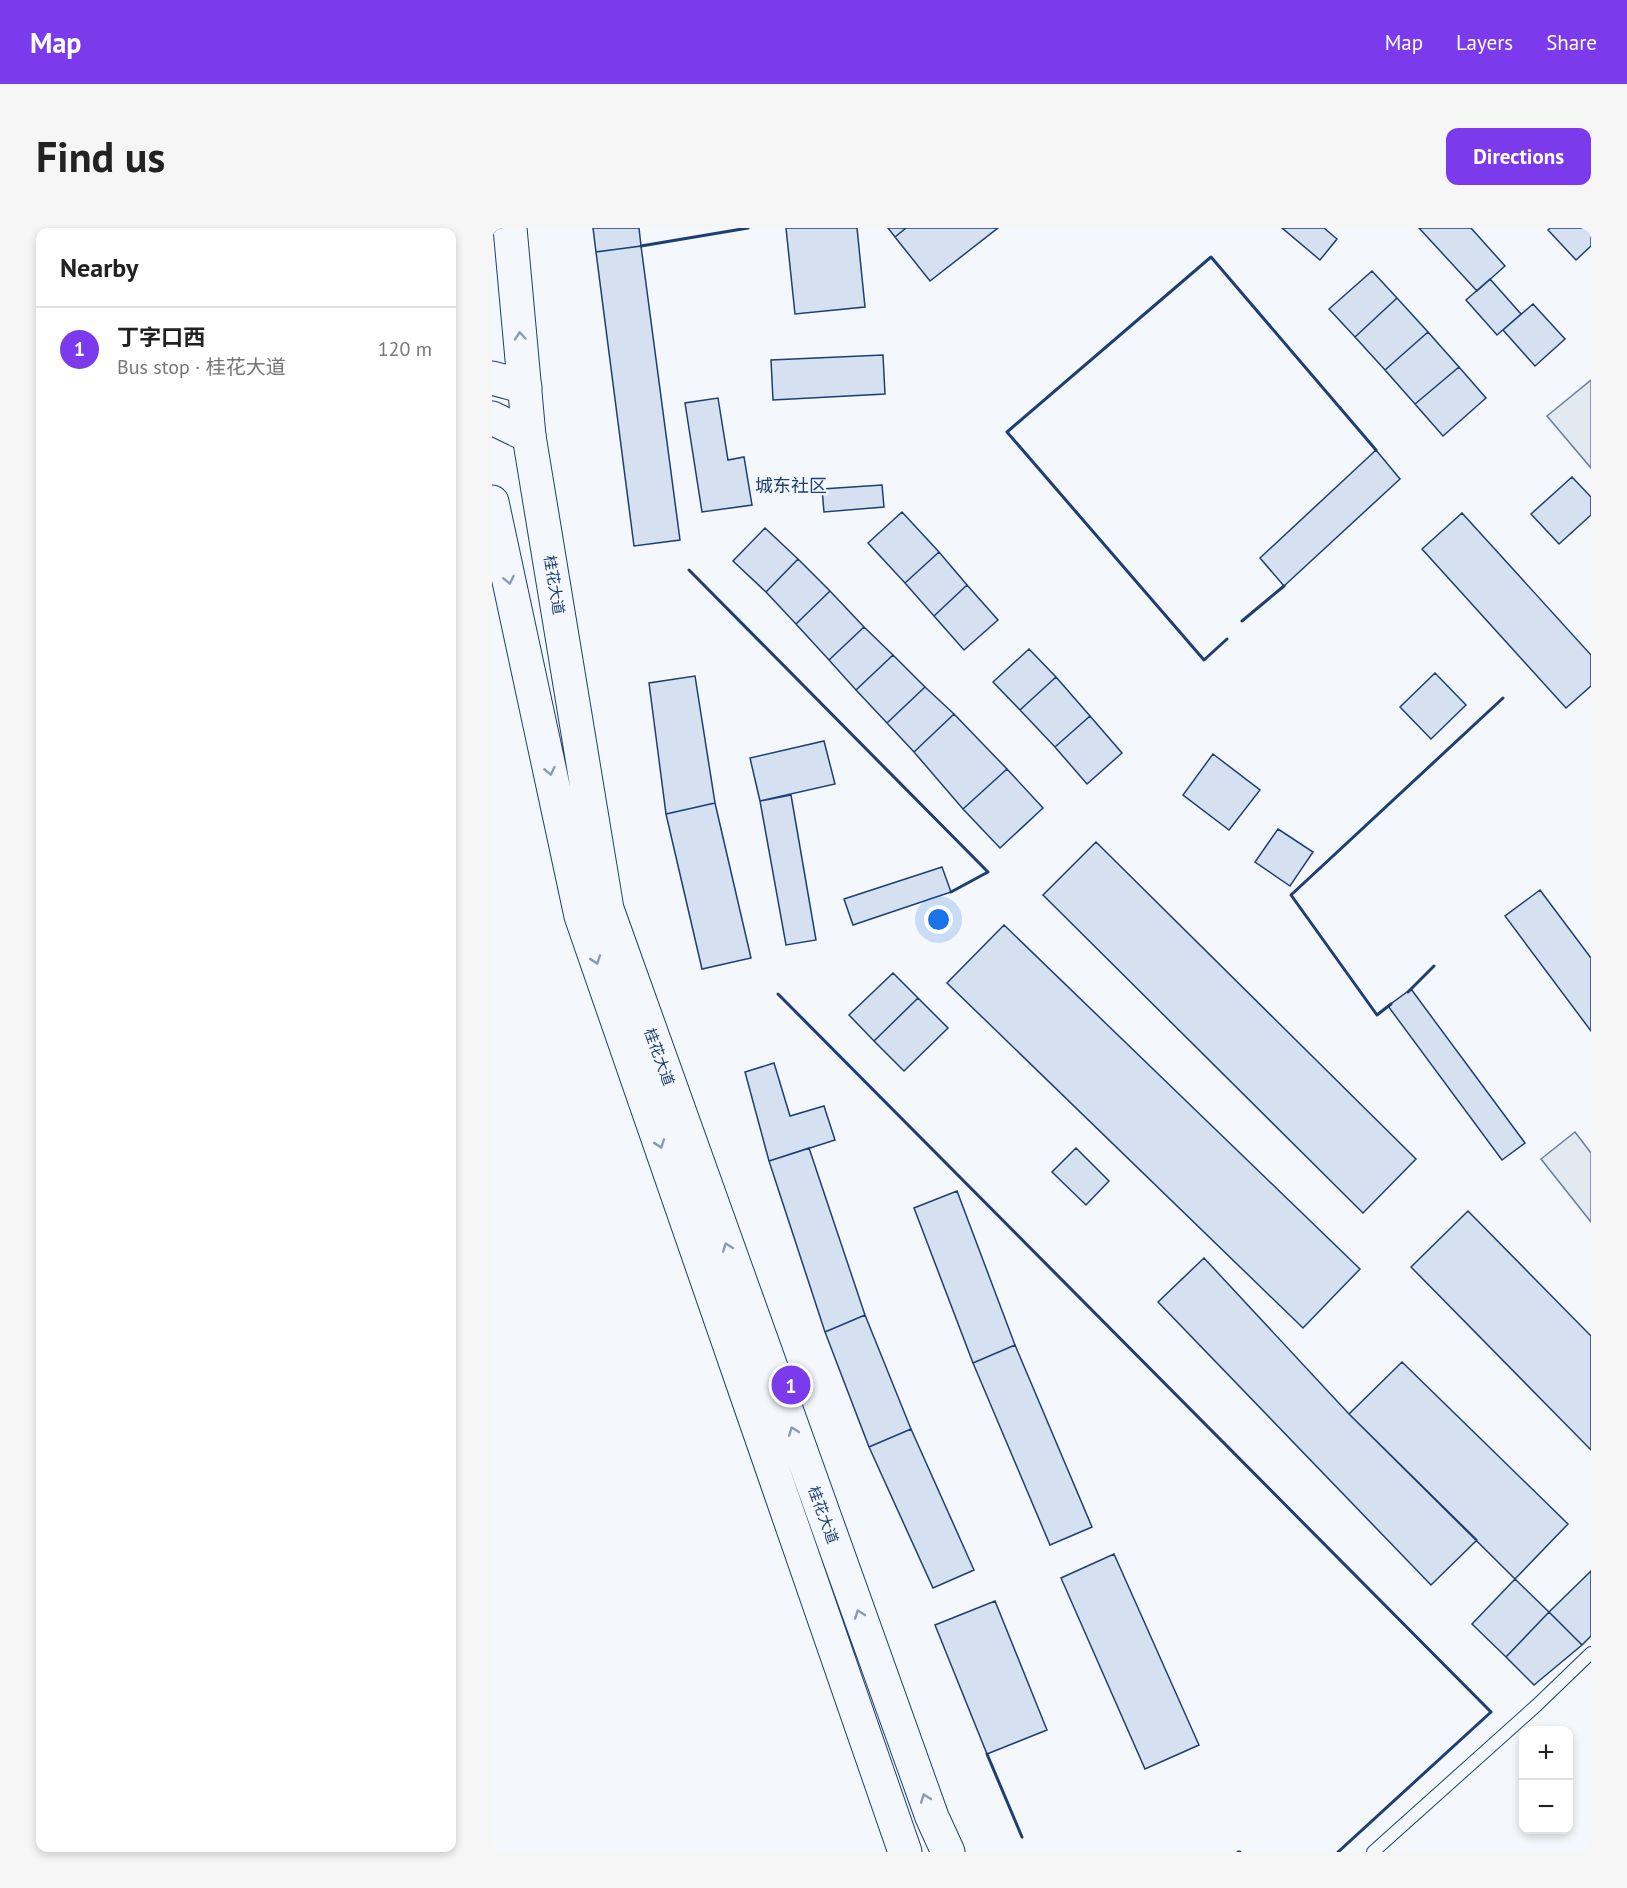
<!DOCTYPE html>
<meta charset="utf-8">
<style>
body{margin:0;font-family:"PT Sans","Noto Sans SC",sans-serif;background:#f6f6f6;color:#222}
.controls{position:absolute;right:18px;bottom:18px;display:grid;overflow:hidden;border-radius:12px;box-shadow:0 3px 9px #0003}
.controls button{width:54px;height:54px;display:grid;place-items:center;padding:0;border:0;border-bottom:2px solid #e0e0e0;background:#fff;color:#222;font:30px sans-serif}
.you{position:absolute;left:447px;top:692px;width:21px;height:21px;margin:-15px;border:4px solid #fff;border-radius:50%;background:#1a73e8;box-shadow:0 0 0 9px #1a73e833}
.badge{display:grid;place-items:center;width:39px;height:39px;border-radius:50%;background:#7c3aed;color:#fff;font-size:20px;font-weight:700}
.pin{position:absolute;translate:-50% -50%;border:3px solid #fff;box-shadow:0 2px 6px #0006}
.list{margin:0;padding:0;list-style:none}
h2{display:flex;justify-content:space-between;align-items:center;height:78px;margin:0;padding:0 24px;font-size:26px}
h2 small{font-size:20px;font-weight:400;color:#767676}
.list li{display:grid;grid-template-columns:39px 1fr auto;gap:18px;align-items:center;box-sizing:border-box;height:84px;padding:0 24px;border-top:2px solid #e0e0e0}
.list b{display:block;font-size:22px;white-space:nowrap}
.list p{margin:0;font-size:20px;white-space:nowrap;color:#767676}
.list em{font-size:20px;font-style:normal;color:#767676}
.map{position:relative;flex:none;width:1099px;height:1624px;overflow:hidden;border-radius:12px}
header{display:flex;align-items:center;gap:36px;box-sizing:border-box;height:84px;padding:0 30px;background:#7c3aed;color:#fff}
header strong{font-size:28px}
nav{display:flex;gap:33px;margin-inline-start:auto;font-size:21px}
.intro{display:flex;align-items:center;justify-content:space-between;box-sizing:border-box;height:144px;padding:0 36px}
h1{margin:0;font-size:42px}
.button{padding:15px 27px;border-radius:12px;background:#7c3aed;color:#fff;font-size:21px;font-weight:700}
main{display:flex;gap:36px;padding:0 36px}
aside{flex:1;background:#fff;border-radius:12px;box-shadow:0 3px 9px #0003}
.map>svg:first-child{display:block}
</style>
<header>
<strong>Map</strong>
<nav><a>Map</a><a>Layers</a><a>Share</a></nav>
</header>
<div class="intro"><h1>Find us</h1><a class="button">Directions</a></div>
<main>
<aside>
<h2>Nearby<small></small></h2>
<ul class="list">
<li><span class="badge">1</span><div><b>丁字口西</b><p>Bus stop · 桂花大道</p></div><em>120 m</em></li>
</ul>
</aside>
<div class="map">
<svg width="1099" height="1624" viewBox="0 0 1099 1624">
<rect width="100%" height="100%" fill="#f4f7fb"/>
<!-- green -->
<path fill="#e3e9f0" stroke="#687fa3" stroke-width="1.5" d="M1099,152v88l-44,-52z
M1083,904l16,21v69l-50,-63z"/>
<!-- building -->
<path fill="#d5e0f0" stroke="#1d3f73" stroke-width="1.5" d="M101,0h46l2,18 -45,6z
M294,0h71l8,79 -70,7z
M396,0h18l-11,9z
M414,0h92l-68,53 -35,-44z
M790,0h42l13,11 -17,21z
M927,0h52l34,38 -28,25z
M1058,0h41v18l-15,14 -28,-30z
M149,18l39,294 -46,6 -38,-294z
M880,43l25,27 -42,39 -26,-28z
M998,51l31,35 -24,21 -31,-35z
M905,70l31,34 -43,38 -30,-33z
M1041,76l32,35 -30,27 -32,-36z
M936,104l31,35 -44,37 -30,-34z
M391,127l2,39 -112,6 -2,-40z
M967,139l27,31 -43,38 -28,-32z
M226,170l10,62 16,-3 8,48 -50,7 -17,-109z
M884,222l24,29 -116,107 -24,-28z
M1080,249l19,20v18l-32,29 -28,-30z
M390,257l2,22 -60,5 -2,-23z
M410,284l37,40 -34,31 -37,-40z
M970,285l129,142v31l-25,22 -144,-159z
M273,300l33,31 -32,33 -33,-31z
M447,324l28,33 -33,31 -29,-33z
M306,331l32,32 -34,33 -30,-32z
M475,357l31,35 -34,30 -30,-34z
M338,363l34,36 -35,33 -33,-36z
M372,399l29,28 -37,35 -27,-30z
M537,421l27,28 -36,33 -27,-28z
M401,427l32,32 -38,36 -31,-33z
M943,445l31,32 -35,34 -31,-32z
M203,448l20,127 -49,11 -17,-131z
M564,449l34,39 -35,31 -35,-37z
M433,459l29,27 -40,38 -27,-29z
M462,486l53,55 -44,40 -49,-57z
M598,488l32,37 -35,31 -32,-37z
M332,513l11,43 -75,17 -10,-43z
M721,526l47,36 -31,40 -46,-35z
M515,541l36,39 -43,40 -37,-39z
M299,567l25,145 -30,5 -26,-144z
M223,575l36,155 -49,11 -36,-155z
M786,601l35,23 -23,34 -35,-24z
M604,614l320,317 -53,54 -320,-318z
M450,639l9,25 -98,33 -9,-26z
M1048,662l51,68v73l-86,-115z
M512,697l356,344 -57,59 -356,-345z
M401,745l25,25 -44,43 -25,-26z
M919,761l114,154 -23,17 -114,-154z
M426,770l30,30 -44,43 -30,-30z
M282,835l16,53 34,-10 11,34 -66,21 -24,-89z
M317,920l56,167 -40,17 -56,-171z
M584,920l33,33 -23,24 -34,-33z
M465,963l58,154 -42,18 -59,-155z
M976,983l123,125v114l-180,-183z
M712,1030l145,156 128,126 -46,45 -273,-283z
M373,1087l46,114 -42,18 -44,-115z
M523,1117l77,182 -42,18 -77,-182z
M910,1134l166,162 -53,55 -166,-165z
M419,1201l63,141 -41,18 -64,-141z
M622,1326l85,191 -54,24 -84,-191z
M1099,1343v65l-9,9 -33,-33z
M1023,1351l34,33 -43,45 -34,-33z
M503,1373l52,129 -60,24 -52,-129z
M1057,1384l33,33 -48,40 -28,-28z"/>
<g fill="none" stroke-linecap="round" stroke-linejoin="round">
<!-- service casing -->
<g stroke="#1d3f73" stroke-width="14">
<path id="service" d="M881,1624l164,-147 54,-52"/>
</g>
<!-- secondary casing -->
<g stroke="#1d3f73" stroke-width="35">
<path id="secondary" d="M18,0l19,208"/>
</g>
<!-- primary casing -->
<g stroke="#1d3f73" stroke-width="35">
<path id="primary" d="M0,150l33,9
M0,190l37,18 78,473 325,908 16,35
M0,274l89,414 324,936"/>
</g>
<!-- service -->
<use href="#service" stroke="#f4f7fb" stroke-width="12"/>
<!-- secondary -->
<use href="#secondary" stroke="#f4f7fb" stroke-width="33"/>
<!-- primary -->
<use href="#primary" stroke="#f4f7fb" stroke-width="33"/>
<!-- wall -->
<path stroke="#1d3f73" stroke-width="3" d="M149,18l107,-18
M197,342l299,302 -37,20
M750,393l42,-35
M735,411l-23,21 -197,-228 204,-175 165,193
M916,764l26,-26
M286,766l713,718 -153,140
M899,776l-14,11 -86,-120 212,-197
M495,1526l35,83
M746,1624h2"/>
</g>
<!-- one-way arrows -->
<defs><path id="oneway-chevron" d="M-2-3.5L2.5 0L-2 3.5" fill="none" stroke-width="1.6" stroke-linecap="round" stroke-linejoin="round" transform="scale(1.5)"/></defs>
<g stroke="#889bb7">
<use href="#oneway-chevron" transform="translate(28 108) rotate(-95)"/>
<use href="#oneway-chevron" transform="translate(17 352) rotate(78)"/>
<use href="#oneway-chevron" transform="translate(58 543) rotate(78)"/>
<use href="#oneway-chevron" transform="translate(104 732) rotate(71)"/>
<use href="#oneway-chevron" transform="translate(168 916) rotate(71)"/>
<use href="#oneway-chevron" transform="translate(235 1019) rotate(-110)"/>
<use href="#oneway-chevron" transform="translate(301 1203) rotate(-110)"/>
<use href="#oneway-chevron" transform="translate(367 1386) rotate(-110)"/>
<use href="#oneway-chevron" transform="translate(433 1570) rotate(-110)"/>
</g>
<g text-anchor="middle" stroke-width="4.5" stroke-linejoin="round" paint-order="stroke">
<!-- street labels -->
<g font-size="15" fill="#1d3f73" stroke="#f4f7fb">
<text transform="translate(62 357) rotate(81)" y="5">桂花大道</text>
<text transform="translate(167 829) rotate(70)" y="5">桂花大道</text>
<text transform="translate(331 1287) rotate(70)" y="5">桂花大道</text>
</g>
<!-- quarter labels -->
<g font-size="18" fill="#1d3f73" stroke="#f4f7fb">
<text x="299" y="264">城东社区</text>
</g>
</g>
</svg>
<div class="controls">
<button>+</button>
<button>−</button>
</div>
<div class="you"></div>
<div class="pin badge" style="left:299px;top:1157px">1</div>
</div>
</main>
